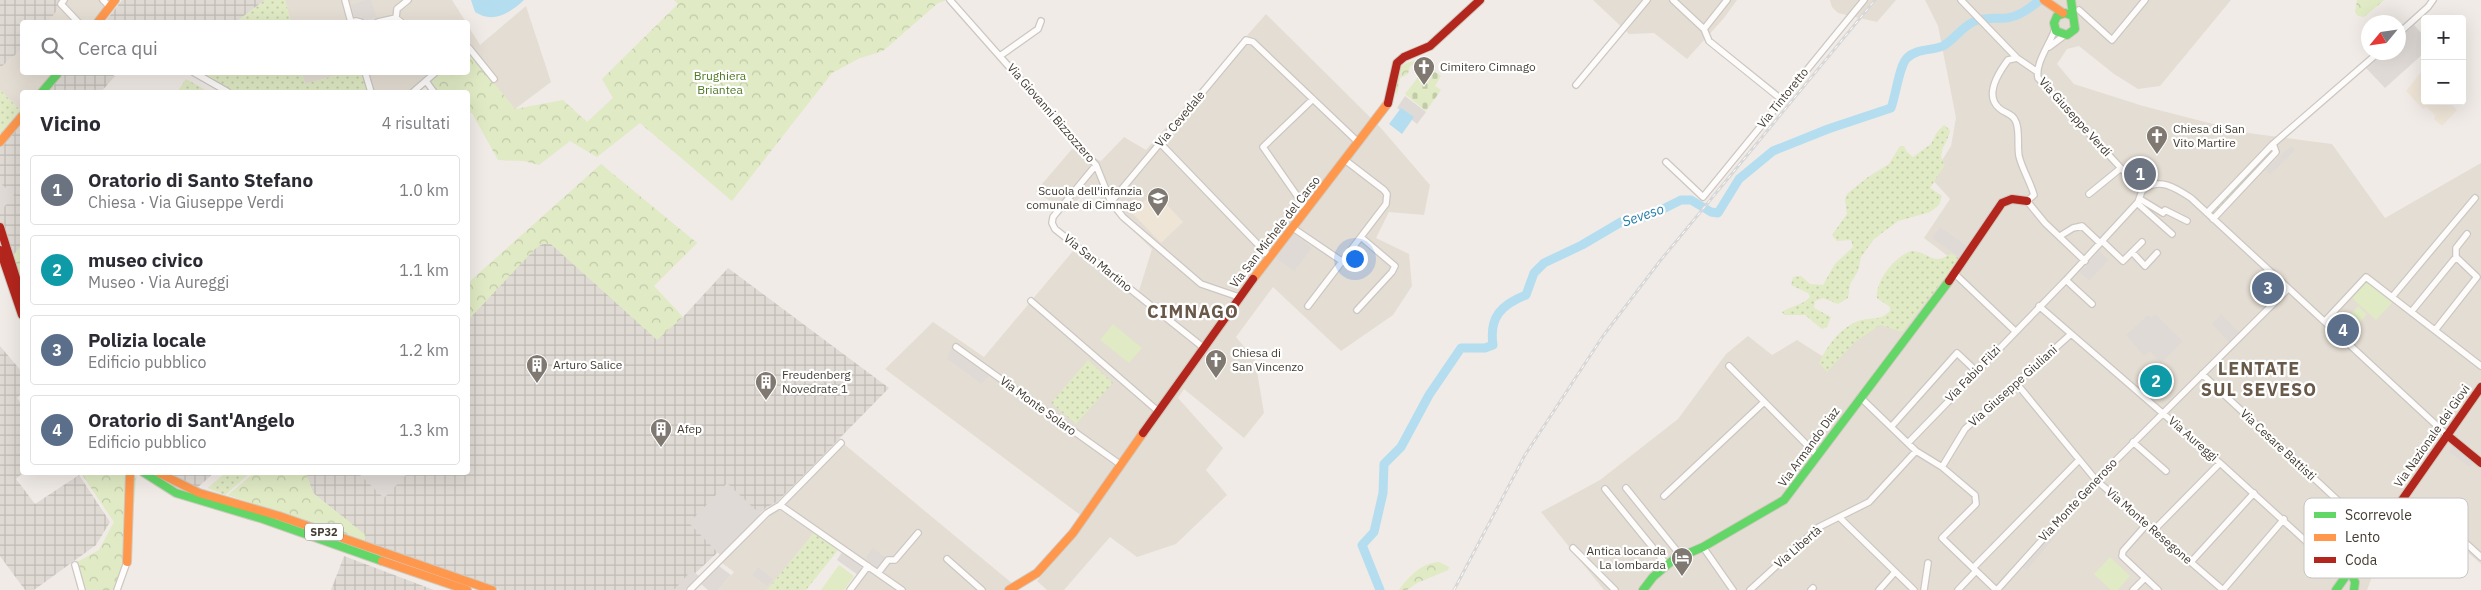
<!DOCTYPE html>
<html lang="it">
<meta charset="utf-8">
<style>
body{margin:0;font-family:"IBM Plex Sans",sans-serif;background:#f7f7f7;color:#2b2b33}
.controls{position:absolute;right:15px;top:15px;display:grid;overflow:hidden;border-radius:5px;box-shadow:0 5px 20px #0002}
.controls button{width:45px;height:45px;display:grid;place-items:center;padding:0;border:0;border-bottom:1px solid #e1e1e2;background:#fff;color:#2b2b33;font:25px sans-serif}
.compass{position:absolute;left:2361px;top:15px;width:45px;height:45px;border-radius:50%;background:#fff;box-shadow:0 5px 20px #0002;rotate:241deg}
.you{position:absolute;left:1354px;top:258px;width:18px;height:18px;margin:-12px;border:4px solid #fff;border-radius:50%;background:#1a73e8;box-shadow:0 0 0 8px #1a73e833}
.badge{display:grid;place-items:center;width:32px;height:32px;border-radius:50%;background:#0f766e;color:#fff;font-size:16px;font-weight:700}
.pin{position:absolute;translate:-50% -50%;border:2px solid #fff;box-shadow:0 1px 5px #0006}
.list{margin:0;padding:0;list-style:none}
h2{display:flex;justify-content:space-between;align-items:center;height:65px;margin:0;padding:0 20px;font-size:21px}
h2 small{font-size:16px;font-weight:400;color:#7c7c81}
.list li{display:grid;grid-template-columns:32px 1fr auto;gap:15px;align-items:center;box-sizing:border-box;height:70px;margin:0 10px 10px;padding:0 10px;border:1px solid #e1e1e2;border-radius:5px}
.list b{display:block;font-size:19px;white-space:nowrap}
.list p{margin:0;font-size:16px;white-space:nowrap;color:#7c7c81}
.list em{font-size:16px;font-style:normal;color:#7c7c81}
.icon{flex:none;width:28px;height:28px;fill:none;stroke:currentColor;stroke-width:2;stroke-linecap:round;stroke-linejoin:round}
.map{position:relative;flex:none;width:2481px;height:590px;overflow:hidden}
.search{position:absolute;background:#fff;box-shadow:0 5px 20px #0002;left:20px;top:20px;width:450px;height:55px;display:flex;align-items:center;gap:12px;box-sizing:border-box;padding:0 18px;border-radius:5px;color:#7c7c81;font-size:19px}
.panel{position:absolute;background:#fff;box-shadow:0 5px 20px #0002;left:20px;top:90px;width:450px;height:385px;border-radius:5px}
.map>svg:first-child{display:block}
</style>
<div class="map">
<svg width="2481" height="590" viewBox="0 0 2481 590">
<defs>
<pattern id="industrial-grid" width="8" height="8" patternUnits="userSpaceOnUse" patternTransform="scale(1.25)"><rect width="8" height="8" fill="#dfdad4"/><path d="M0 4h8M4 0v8" fill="none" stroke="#c1bcb6"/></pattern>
<pattern id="grass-dots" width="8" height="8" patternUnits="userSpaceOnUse" patternTransform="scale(1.25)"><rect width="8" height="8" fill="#e0eac4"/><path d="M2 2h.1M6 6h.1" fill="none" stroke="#c1caa9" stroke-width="1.8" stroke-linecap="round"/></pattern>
<pattern id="forest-crowns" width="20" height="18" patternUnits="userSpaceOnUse" patternTransform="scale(1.25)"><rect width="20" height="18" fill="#e0eac4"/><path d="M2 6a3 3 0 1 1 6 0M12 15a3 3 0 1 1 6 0" fill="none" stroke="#c1caa9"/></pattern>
<pattern id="cemetery-stones" width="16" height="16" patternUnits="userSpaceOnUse" patternTransform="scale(1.25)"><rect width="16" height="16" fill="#e0eac4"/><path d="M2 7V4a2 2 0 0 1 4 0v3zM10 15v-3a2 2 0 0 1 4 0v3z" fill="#c1caa9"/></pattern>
</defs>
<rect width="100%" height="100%" fill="#f0ebe6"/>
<!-- residential -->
<path fill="#e4ddd3" d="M65,0h45l-15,22h-47z
M285,0h167l14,22h-175z
M1593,0h144l-13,18 -37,41 -33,-26 -25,1z
M1830,0h66l-19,22 -39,-9 -6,-6z
M1925,0h306l-71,86 -22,3 -24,-15 -35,-28 -12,3 -10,15 17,20 69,22 105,27 84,11 53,74 96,-55v401l-45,-39 -26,26 -23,-14 -20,53h-763l-63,-78 59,-32 78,-61 48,-65 22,-18 24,19 25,-15 25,16 48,-31 33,-6 50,-59 -29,-22 26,-39 -19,-21 20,-32 5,-28 -18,-92z
M526,6l25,76 -36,27 -47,-57v-26l12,19z
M1266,14l114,113 50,58 -6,30 -35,-3 -13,26 33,16 3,32 -19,29 -52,36 -68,-64 -37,50 19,23 9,53 -20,25 -60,-49 -6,9 45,50 -17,22 21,25 -51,49 -39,13 -27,-20 -46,53h-17l-10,-9 50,-61 -202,-151 48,-47 51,35 89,-106 66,40 13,-42 -62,-61 -25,24 -29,-21 36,-42 29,12 23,-24 22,13z
M22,49v23l33,1 -17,19h-16v20l-22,-22v-22z
M302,72l42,1 -39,11z
M361,73h80l-22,19h-52z
M844,444l169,140 -10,6h-99l-120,-85z
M780,510l34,23 -47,57h-49l16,-18 -12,-9 52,-51z
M868,570l28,20h-43z"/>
<!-- industrial -->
<path fill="url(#industrial-grid)" d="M0,0h65l-17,22h-26v27l-22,19z
M122,0h143l-29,22h-131z
M63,73h45l7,3 -14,16h-55z
M22,120v125l-10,12 -12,-31v-79z
M542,244h9l106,95 26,-22 45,-49 161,120 -111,113 -12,7 -89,82h-177l-135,-47v-8l-52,-42 -7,-20 162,-1v-152l67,-72z
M0,346l22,26v21l-5,5 5,6 1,69 -7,6 19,25 44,-29 31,47 -14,23 -62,45h-9l-25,-34z
M162,473h52l-17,15z
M344,556l90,34h-103z"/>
<!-- education -->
<path fill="#eee5d7" d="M2425,67v34h29l-2,4 5,5 -15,16 -8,-7 2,-3 -10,-9 -3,2 -17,-18z
M1154,191l29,31 -22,21 -29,-30z"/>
<!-- grass -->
<path fill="url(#grass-dots)" d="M265,0h20l6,22h-55z
M199,73h103l3,11 39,-11h17l6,19h-131z
M186,79l23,13h-32z
M0,90l22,22 -22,23z
M1944,125l6,5c-2,14 -15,22 -5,35l-15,23 12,8 -3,9 -9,7 -32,9 -24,18 -13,18 -3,14 -8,13 -2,14 -10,6 -15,-6 -8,3 -1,7 17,9 -4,10 -5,2 -17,-14h-21l-2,-3c9,-6 21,-7 28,-15l-2,-4 -17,-8 2,-8 8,-1 9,8 13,1 12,-21 18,-17 -2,-7 -14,1 -5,-6 15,-21 -2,-15 2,-5 21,-17 21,-13 11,-18h4l3,6 6,5 18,-13 6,-12z
M2272,149l1,2 -60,65 -3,-2z
M1912,251c17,1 22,16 39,2l9,6 -58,73 -22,-7 -25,17 -28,30 -8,-9c8,-17 23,-38 43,-43 12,-3 18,1 28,-9v-4l-13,-9c-2,-17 19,-43 35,-47z
M1088,360l25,23 -37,41 -25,-21z
M225,473v-1l25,1 -25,22 -17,-7z
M814,533l24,17 -32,40h-39z"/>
<!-- forest -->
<path fill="url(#forest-crowns)" d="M674,0h273l-9,3 -55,48 -23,7 -28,15 -100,128 -92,-78 -43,34 -27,-16 -31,24 -15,-4 -26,-1 -26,-47h-4v-21h-32l-7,-10 12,-9 27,-1v-21l47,58 48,-9 24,22 26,-24 -11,-19 76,-75z
M2357,0h27l-20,17 -6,-1 -3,-4z
M1424,58l-14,8 -2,8 -8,4 -3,18c-2,-12 -4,-28 10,-33 6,-2 11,-2 17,-5z
M601,164l96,79 -43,43 29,31 -26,23 -106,-96h-9l-7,5 -67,71v-37z
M22,245v38l-10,-26z
M81,473h56l-9,92 -13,25h-30l-8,-28 22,-12 15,-28z
M254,473h52l7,20 53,42 -1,8 -137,-48z
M1439,562l10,5 -1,3 -31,13 -10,7h-8c9,-13 23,-27 40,-28z"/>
<!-- cemetery -->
<path fill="url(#cemetery-stones)" d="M1427,66l14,10 -6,10 6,4 -15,21 -21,-17z"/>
<!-- pitch -->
<path fill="#e0eac4" d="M2367,281l25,22 -16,17 -24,-22z
M2358,306l9,8 -12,14 -9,-8z
M1113,324l29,24 -13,15 -29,-23z
M2110,557l20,19 -12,14h-7l-17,-16z
M839,565l15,11 -10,14h-23z"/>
<!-- parking -->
<path fill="#dfdad6" d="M366,0h5l6,17 -14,4 -2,-6 -6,2 -4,-12z
M2414,25l11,12v15l-40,36 -19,-20 17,-15 15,-1 1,-13z
M1405,96l21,16 -9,12 -20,-16z
M2291,146l4,4 -25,25 -5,-5z
M0,183l14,12 -14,17z
M1940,227l29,21 -8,10 -29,-20z
M1294,234l18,14 -18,23 -18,-13z
M2099,251l10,9 -20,21 -9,-9z
M2155,314l28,27 -22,22 -11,-12 -6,5 -18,-21 22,-20 3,3z
M2221,314l18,18 -10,10 -17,-18z
M951,349l38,27 -7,8 -35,-25z
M2453,446l20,17 -3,4 -21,-15z
M358,473h50l-24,25z
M727,483l34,32 -41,40 -31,-32z
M2056,528l4,3 -33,39 -5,-3z
M873,548l14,11 -8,10 -14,-11z
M842,552l22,15 -6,8 -21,-15z
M719,566l12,9 -13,15h-10l-7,-6z
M758,567l15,12 -6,7 -15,-11z
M692,570l7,6 -14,14h-11z"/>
<!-- water -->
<path fill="#b4def0" d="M471,0h53c-14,13 -31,24 -49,12z
M1401,108l13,9 -12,17 -13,-10z"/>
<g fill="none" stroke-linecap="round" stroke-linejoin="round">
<!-- river -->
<path stroke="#b4def0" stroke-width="9" d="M1380,590l-18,-45 12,-13 9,-39 1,-29 17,-17 28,-52 32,-47h24l8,-3c-4,-28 8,-40 33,-50l8,-22 10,-10 38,-18 39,-23 28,-6 32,-16h10l20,12 7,1 21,-34 34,-28 55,-22 63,-21c5,-13 8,-42 16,-50 10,-10 25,-7 36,-12 11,-6 19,-19 30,-24 11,-5 22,-3 34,-4 13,-2 23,-10 33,-18"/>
<!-- street casing -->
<g stroke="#ccc7c2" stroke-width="8">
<path id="street" d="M64,0l-3,4 17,18
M103,0l7,7
M345,0l6,22
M950,0l146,165 15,37 12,15 78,67 38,13
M1673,0l31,29
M1727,0l-23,29 5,12 72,58
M1961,0l56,58 19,13
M2079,10l33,30 33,-40
M396,18l1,-9 11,-9
M352,22l4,-1 4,1
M378,22l18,-4 5,4
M2055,29c-5,15 -20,34 -17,49l104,113
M2398,34l30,-27 5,-7
M2049,47l16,-12
M469,48l25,31
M1000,56l38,-27 3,-8
M2017,58l-9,2c-9,12 -24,35 -9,48 6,6 14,5 17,14 4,10 1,23 3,34 3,13 11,25 15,39l-7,6 18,22 40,38
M193,72l35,20
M365,72l6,20
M426,81l8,11
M1576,85l71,-85
M413,92l23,-20
M1160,143l110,114
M1666,162l37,35 161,-197
M1096,165l-43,52 -1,6 3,6 149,119
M2142,191c16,-15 34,-3 49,7l256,237
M2089,194l32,-26
M2140,199l23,14 2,-3 22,11
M1111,202l135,-162 7,2 105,100
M2137,203l35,31
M1307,210l-44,-63 50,-48
M2207,213l66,-69 106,-92
M2213,219l63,-67 -3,-8
M1293,228l50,34
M2060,236l13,-8 9,-2 18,17
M2102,241l21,20 19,-19
M2132,252l13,14 12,-13
M1955,274l60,57
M2066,280l26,24
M2392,297l83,-99
M1031,301l128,111
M1308,306l78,-102 1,-10 -3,-4 -39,-30
M2039,306l181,157 124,113
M1357,310l35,-38 3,-6 -33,-28
M2412,311l44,-54v-9l11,-14
M2325,321l41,-44 115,89
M2436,329l41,-52 -21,-20
M956,347l165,118
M1729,366l88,89
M2202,374l174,162
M2017,384l79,96 127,110
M1860,397l56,54 26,16 33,28 1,9 -34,34 54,52
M1891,427l66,-74 19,18
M2133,442l33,29
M1908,443l158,-163 72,-78 4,-11
M1942,467l23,-38 106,-95
M1626,488l55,68
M1605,489l62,76
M1664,496l99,-93
M780,505l122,85
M1840,518l74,72
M2147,524l-24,27 -1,5 36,34
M2446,525l35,32
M2154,530l66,-67
M1703,547l30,43
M1573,548l42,42
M947,559l35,31
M2191,562l63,-69
M75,565l7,25
M1973,568l106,-108
M878,573l10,-13h7l23,-27
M117,590l10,-28
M690,590l77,-77 13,-8 61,-62
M850,590l18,-24
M1750,590l69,-63 50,-25 47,-51
M1811,590l2,-2
M1879,590l16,-18
M1924,590l4,-27
M1958,590l18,-19
M1997,590l99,-110 191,-190
M2133,590l12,-12
M2223,590l61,-71"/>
</g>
<!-- fast casing -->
<g stroke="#d1c9be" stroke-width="10">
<path id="fast" d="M2071,0l4,29 -8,6 -11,-4 -2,-8 3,-7 8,-3 8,3
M42,92l17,-20
M143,472l33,21 87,26 119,42
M1643,590l10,-13 20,-17 30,-13 81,-47 165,-219
M2336,590l12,-17h3l4,9 -1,8"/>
</g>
<!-- slow casing -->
<g stroke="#d1c9be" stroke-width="10">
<path id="slow" d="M2044,0l19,13
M98,22l17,-22
M0,142l22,-26
M1253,279l135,-176
M157,472l42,21 80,23 213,74
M382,561l85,29
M127,562l3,-90
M1009,590l28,-17 36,-40 70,-100"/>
</g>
<!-- jam casing -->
<g stroke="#d1c9be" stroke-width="10">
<path id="jam" d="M1388,103l9,-40 7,-6 26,-11 50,-46
M0,227l22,70
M0,250l22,65
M1949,281l53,-78 10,-4 15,2
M1143,433l110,-154
M2447,435l34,28
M2351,573l130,-186"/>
</g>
<!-- street -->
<use href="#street" stroke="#fdfcfb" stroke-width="5.5"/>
<!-- fast -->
<use href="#fast" stroke="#63d668" stroke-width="8"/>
<!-- slow -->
<use href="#slow" stroke="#ff974d" stroke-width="8"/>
<!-- jam -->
<use href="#jam" stroke="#b3261e" stroke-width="8"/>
<!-- rail casing -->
<g stroke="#d8d7d7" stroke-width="3">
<path id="rail" d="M1454,590l71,-135 78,-119 57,-75 215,-261"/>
</g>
<!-- rail -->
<use href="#rail" stroke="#fff" stroke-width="1" stroke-dasharray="4" stroke-linecap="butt"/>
</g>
<!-- icons -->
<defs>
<g id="church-pin" transform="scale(1.125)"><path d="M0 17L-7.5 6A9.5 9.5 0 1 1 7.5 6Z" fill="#807972" stroke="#fff"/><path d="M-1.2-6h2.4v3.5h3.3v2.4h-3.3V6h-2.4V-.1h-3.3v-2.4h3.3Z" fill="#fff"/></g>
<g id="school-pin" transform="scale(1.125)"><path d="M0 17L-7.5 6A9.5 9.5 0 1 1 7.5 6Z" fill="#807972" stroke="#fff"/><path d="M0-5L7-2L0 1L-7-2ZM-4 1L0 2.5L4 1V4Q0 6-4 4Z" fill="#fff"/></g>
<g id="building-pin" transform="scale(1.125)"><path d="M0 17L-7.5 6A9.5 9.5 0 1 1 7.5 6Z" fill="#807972" stroke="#fff"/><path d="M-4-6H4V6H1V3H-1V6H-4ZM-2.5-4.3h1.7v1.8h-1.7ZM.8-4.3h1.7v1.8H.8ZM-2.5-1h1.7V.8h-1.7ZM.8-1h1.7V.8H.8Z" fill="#fff"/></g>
<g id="hotel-pin" transform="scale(1.125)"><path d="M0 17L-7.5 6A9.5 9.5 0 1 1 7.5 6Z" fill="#807972" stroke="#fff"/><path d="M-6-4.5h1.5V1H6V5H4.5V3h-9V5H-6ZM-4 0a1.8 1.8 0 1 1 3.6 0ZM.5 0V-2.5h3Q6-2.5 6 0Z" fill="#fff"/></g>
</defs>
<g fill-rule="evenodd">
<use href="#church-pin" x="1424" y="67"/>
<use href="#church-pin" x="2157" y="136"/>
<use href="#school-pin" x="1158" y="198"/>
<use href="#church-pin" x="1216" y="360"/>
<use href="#building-pin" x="537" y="365"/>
<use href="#building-pin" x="766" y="382"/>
<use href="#building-pin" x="661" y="429"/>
<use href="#hotel-pin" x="1682" y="558"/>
</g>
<g text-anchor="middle" stroke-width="4.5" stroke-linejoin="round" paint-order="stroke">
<!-- shield labels -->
<rect fill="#fff" stroke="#7c7670" stroke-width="1" x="305" y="523.5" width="38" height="17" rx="4"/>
<g font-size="11" font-weight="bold" fill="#443c33">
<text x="324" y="536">SP32</text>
</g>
<!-- poi labels -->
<g font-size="12" fill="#443c33" stroke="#fff" text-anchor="start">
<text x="1440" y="71">Cimitero Cimnago</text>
<text x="2173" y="133">Chiesa di San<tspan x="2173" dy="14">Vito Martire</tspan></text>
<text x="1142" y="195" text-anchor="end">Scuola dell'infanzia<tspan x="1142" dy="14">comunale di Cimnago</tspan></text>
<text x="1232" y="357">Chiesa di<tspan x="1232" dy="14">San Vincenzo</tspan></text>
<text x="553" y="369">Arturo Salice</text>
<text x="782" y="379">Freudenberg<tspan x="782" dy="14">Novedrate 1</tspan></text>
<text x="677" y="433">Afep</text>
<text x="1666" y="555" text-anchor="end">Antica locanda<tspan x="1666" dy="14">La lombarda</tspan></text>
</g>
<!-- park labels -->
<g font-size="12" fill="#4c7923" stroke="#fff">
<text x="720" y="80">Brughiera<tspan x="720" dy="14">Briantea</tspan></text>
</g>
<!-- street labels -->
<g font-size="12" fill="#443c33" stroke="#fff">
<text transform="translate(1783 98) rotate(-51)" y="4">Via Tintoretto</text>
<text transform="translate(1051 113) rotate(49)" y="4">Via Giovanni Bizzozzero</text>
<text transform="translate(2075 117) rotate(48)" y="4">Via Giuseppe Verdi</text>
<text transform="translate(1180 119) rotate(-50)" y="4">Via Cevedale</text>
<text transform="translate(1275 232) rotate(-52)" y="4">Via San Michele del Carso</text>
<text transform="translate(1098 263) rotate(39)" y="4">Via San Martino</text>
<text transform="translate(1973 374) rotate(-46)" y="4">Via Fabio Filzi</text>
<text transform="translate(2013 386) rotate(-42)" y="4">Via Giuseppe Giuliani</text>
<text transform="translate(1038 406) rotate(36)" y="4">Via Monte Solaro</text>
<text transform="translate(2432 436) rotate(-55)" y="4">Via Nazionale dei Giovi</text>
<text transform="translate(2193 439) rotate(41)" y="4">Via Aureggi</text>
<text transform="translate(2278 445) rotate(43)" y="4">Via Cesare Battisti</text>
<text transform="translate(1809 447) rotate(-54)" y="4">Via Armando Diaz</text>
<text transform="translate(2078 500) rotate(-47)" y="4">Via Monte Generoso</text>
<text transform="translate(2149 526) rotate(41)" y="4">Via Monte Resegone</text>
<text transform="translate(1798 547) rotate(-41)" y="4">Via Libertà</text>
</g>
<!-- water labels -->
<g font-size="14" font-style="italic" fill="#247ca6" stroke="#fff">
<text transform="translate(1643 215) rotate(-19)" y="5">Seveso</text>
</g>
<!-- district labels -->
<g font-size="18" font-weight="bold" letter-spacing="1" fill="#685949" stroke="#fff">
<text x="1193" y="318">CIMNAGO</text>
<text x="2259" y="375">LENTATE<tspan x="2259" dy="21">SUL SEVESO</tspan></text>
</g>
</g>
<!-- legend -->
<rect x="2304" y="498" width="164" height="80" rx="8" fill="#fff" stroke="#c7c4c2" stroke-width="1"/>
<rect x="2314" y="512" width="22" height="6" fill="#63d668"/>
<rect x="2314" y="534" width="22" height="7" fill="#ff974d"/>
<rect x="2314" y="557" width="22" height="6" fill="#b3261e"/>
<g font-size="14" fill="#443c33">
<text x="2345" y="520">Scorrevole</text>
<text x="2345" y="542">Lento</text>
<text x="2345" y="565">Coda</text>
</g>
</svg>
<div class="controls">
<button>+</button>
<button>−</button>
</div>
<svg class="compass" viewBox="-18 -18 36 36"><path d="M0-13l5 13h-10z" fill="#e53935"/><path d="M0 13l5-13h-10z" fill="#7c7c81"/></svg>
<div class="you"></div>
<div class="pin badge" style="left:2140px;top:174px;background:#6b7280">1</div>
<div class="pin badge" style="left:2156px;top:381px;background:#0f9aa8">2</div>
<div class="pin badge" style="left:2268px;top:288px;background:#5c6f8a">3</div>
<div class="pin badge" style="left:2343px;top:330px;background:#5c6f8a">4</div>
<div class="search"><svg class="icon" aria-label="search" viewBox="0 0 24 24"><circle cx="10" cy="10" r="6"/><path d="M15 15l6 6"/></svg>Cerca qui</div>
<section class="panel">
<h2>Vicino<small>4 risultati</small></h2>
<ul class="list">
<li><span class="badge" style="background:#6b7280">1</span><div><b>Oratorio di Santo Stefano</b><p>Chiesa · Via Giuseppe Verdi</p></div><em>1.0 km</em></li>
<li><span class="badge" style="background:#0f9aa8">2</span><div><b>museo civico</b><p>Museo · Via Aureggi</p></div><em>1.1 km</em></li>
<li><span class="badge" style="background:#5c6f8a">3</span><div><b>Polizia locale</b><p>Edificio pubblico</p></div><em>1.2 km</em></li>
<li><span class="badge" style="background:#5c6f8a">4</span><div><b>Oratorio di Sant'Angelo</b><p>Edificio pubblico</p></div><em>1.3 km</em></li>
</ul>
</section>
</div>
